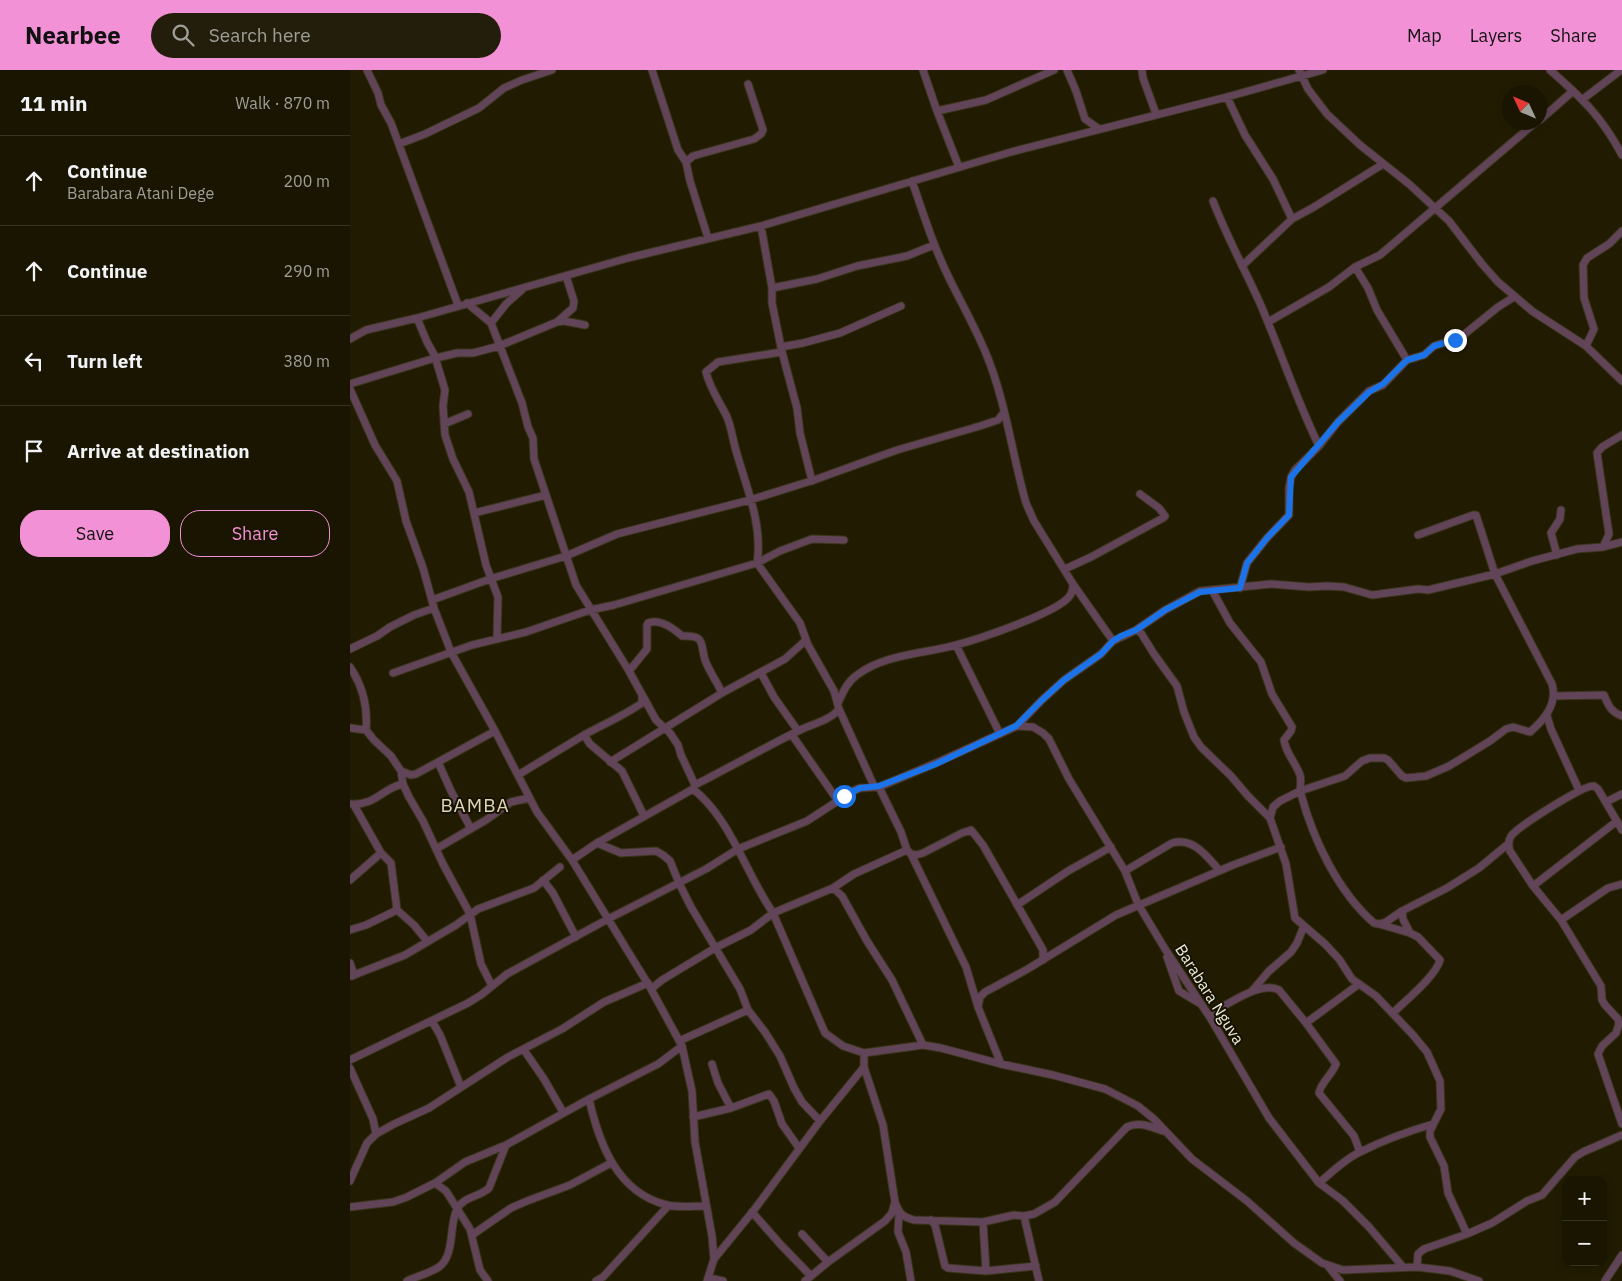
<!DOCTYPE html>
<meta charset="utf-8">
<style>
body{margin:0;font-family:"IBM Plex Sans",sans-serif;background:#221e0b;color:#f1f3f6}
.controls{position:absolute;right:15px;bottom:15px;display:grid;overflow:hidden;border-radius:10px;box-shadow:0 2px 8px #0003}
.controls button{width:45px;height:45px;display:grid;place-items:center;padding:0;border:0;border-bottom:1px solid #373423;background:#191501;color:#f1f3f6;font:25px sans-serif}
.compass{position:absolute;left:1152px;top:15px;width:45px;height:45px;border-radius:50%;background:#191501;box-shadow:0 2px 8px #0003;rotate:314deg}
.stop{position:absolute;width:15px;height:15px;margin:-11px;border:4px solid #1a73e8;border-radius:50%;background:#fff}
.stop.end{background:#1a73e8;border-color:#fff;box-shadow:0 1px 5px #0008}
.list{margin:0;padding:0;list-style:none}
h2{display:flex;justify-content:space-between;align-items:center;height:65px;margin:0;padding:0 20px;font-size:21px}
h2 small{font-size:16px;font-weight:400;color:#9f9f99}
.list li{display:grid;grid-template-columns:32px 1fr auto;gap:15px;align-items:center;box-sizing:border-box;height:90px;padding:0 20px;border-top:1px solid #373423}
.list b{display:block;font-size:19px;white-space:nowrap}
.list p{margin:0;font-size:16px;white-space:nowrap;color:#9f9f99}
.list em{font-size:16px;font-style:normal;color:#9f9f99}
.actions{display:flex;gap:10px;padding:15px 20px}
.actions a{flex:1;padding:11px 0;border:1px solid #f391d6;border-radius:20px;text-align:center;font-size:18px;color:#f391d6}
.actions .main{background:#f391d6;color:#111}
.icon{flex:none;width:28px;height:28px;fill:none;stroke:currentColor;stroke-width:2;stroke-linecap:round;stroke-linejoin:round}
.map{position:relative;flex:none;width:1272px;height:1211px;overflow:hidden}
header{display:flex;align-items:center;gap:30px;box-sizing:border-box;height:70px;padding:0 25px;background:#f391d6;color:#111}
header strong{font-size:24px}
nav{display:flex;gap:28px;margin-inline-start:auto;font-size:18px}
.search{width:350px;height:45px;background:#221e0b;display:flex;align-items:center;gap:12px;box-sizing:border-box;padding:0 18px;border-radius:28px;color:#9f9f99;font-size:19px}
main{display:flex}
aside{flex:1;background:#191501}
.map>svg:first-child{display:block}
</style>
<header>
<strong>Nearbee</strong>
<div class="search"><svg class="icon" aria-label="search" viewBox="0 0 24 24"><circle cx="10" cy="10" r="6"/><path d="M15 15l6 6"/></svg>Search here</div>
<nav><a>Map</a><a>Layers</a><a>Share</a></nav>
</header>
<main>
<aside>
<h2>11 min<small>Walk · 870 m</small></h2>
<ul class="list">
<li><svg class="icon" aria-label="ahead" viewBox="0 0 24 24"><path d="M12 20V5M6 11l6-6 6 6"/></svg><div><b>Continue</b><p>Barabara Atani Dege</p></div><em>200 m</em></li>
<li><svg class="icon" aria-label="ahead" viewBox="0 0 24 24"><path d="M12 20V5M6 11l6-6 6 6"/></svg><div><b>Continue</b></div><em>290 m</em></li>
<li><svg class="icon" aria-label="left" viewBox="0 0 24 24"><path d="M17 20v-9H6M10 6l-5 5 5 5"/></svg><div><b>Turn left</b></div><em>380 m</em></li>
<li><svg class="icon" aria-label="arrive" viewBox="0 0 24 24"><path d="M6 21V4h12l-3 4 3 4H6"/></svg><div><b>Arrive at destination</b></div></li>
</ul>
<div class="actions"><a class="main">Save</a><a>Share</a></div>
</aside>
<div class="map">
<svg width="1272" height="1211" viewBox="0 0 1272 1211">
<rect width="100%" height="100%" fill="#211c01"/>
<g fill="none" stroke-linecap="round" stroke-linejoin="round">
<!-- minor casing -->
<g stroke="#3a351b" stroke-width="9">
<path id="minor" d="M17,0l11,23 3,12 10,18 67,182
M302,0l26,80 8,12
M573,0l14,41 22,56
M717,0l9,21 9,28 14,10
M792,0l1,8 13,36
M949,0l9,19 19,25 33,31 49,39 40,37 33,43 16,18 34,29 54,35 36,35
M1200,0c32,28 52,47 72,85
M877,27l18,38 28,44 19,40 -50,47
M1233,29l38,-29
M587,41l49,-11 68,-30
M1190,50l33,-29
M49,74l26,-10 54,-26 25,-20 18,-8 30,-10
M863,131c13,34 31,67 46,100 21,48 37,98 60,145
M942,149l22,-12 69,-43
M411,156l11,62v15l10,49 15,56 3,25 12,48
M358,168l-18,-57 -4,-19 7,-6 61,-17 7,-5 2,-4 -15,-46
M1005,197l13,21 9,22 30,50
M422,218l45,-9 40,-13 50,-10 27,-11
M117,233l24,20 31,80 6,24 5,11 1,21 42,126 53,86 27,49 14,13 8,12 3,10 14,30
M67,248l10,24 9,16 21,-5h16l26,-7 58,-24 7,-1 21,4
M207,252l16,-14 1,-7 -8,-25
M918,252l61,-35 26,-20 25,-12 156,-133
M141,253l15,-19 17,-15
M0,269l16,-9 51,-12 211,-60 133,-32 250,-74 216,-55 96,-27
M1236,276l8,-17 -10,-31 -1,-33 4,-7 22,-14 13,-13
M431,277l22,-4 37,-10 61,-27
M85,287l10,33 -2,16 2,29 8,24 16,33 17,73 12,32 -1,41
M0,314l85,-26
M0,319l25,56 22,36 9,40 17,47 11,40 17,44 44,79 42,81 35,48 79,129 31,57 10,45 3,51 17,94 2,23 -7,22
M94,354l24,-10
M124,443l72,-18
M1068,465l55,-20h3l19,59 57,110c6,20 -8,36 -22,48l-17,-5 -7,2 -16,12 -41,25 -23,10 -20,2 -4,-2 -14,-16 -4,-2h-14l-8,3 -17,15 -45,15 -20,10 -7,6 -3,11 16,46 9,54 30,26 14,15 13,20 24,17 37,39 14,17 13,29 1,28 -11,22v6l14,29 4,27 19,41
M1253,477l6,-13 -12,-81 5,-6 20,-12
M1207,485l-6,-22 9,-14 1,-9
M715,499l26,-12 72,-39 2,-2 -6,-8 -19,-14
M723,514l40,57
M890,518l7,-25 20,-25 22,-23v-27l2,-11 4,-7 24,-24 19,-24 31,-31 14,-6 24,-25 17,-5 10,-9 27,-9 37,-30 16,-10
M862,520l18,33 31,39 11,32 20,33 -1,4 -7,9c2,14 12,23 16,35 2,7 -1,13 1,19 12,45 37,98 73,129l5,1 7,-2 16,-11 45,-23 32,-20 29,-24
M82,530l58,-21 76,-23 51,-22 133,-34 64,-20 83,-30 83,-24 18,-6 6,-8
M786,560l5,3 13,21 23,32 7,26 10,25 7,10 30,29 17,20 22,22
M606,575l44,89
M0,579l27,-13 13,-9 24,-12 20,-7
M0,597c13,19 18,39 16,63
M279,601l18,-22v-24l1,-2c12,-5 25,5 34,13 24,-1 18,7 23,24 4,11 12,22 17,33
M43,603l79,-28 54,-13 64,-22 24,-5 143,-42 23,-12 32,-12 32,1
M411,603l13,24 24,34
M1204,626l50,-1c4,10 7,17 18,21
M488,633c5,-11 9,-21 19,-28 28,-21 66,-21 99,-30 23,-6 97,-31 112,-47 4,-4 5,-9 5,-14l-39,-63 -8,-18c-14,-49 -20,-100 -39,-147 -10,-25 -23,-48 -35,-72 -17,-33 -28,-68 -40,-103
M489,639l35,77
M1197,646l4,13 28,61
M667,656l16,1 10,6 6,6 20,40 56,92 13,33 27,45 46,70 58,99 50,65 23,17 27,27 34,40
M0,658l16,2 8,10 17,16 10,15 10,4 5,-1 79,-43
M234,665c20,-11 41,-20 58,-32v-7
M442,665l46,66
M88,692l13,29 20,38
M260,692l112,-69 63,-34 21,-19
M51,701l2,13 6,13 14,24 20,43 27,50 11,50 11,22
M168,705l66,-40 6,9 32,27 22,45
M529,717l22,45 6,18 4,4 55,113 12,40 23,57
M343,719l2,-4c35,-18 69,-37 103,-54 13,-7 32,-10 41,-22l-5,-18 -26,-46 -8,-22 -43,-60c6,-37 -10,-74 -20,-109 -4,-12 -5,-25 -10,-37 -7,-15 -17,-28 -21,-45l12,-10 64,-10
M1256,732l16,-8
M0,734c26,2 32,-16 53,-20
M4,735l27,48 10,10 6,47 17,15 13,16
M1272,760l-24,-41 -4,-3c-11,-1 -75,40 -83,50 -3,5 -3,9 -1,15l23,35 28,34 40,66 1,14 3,5 13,14 1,5 -3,9 -14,13 -4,8 24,70
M247,773l24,10 35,-2 7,4 7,6 9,22 12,24 49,82 8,21 17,22 15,24 14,32 8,14 18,19
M86,779l50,-29 25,-18 18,-4
M561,784l5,1 7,-2 39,-20 9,-3 12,15 60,105v10
M222,790l25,-17 96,-54c38,30 53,85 80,124l52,120 18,13 21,7 59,-8 18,3 60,16 52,11 52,14 33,17 16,13 38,40 55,42 47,42 28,20 21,7 74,-3 33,4 29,10
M775,801l47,-28c21,-6 35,13 47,27
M0,810l31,-27
M193,810l10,13 23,44
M1183,816l84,-65
M483,818l21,-14 53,-24
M667,835l51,-34 43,-24
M1211,850l47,-32 14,-4
M1029,854l31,9
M0,860l16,-5 31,-15
M817,887l12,34 20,12
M0,893l4,12 -2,1
M4,905l51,-20 51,-30 22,-16 56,-21 26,-21
M301,919l11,-9 53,-32 36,-18 22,-17 60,-25 9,8 25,45 25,39 31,65
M902,921l17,-20 22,-19 6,-9 7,-17
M628,937l2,-10 5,-5 41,-22 90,-55 117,-50 48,-18
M1043,943c12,-12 43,-37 47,-53l-22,-23 -8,-4 -7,-14 -1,-8
M861,949l4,-8 5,-3c15,-8 43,-27 59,-18l27,33 30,41c-4,11 -15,18 -17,29l35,43 6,16
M82,951l8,14 21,52
M956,953l53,-39
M329,971l69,-31
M174,980l20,29 19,33
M0,990l118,-57 13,-8 26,-21 101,-55 98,-50 32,-20 69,-28 46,-30 7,-3 19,-1 57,-24 81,-37 25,-26 22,-20 37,-26 12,-13 23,-11 29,-20 35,-19 71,-7 38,3 18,-1 17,1 28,8 46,-6 10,1 67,-16 37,-13 45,-12 26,-2 19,-5
M362,994l6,19 13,25
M514,997l19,58 12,77c4,11 7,15 19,18l69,2 31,-7 10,1 10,-2 21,-12 72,-75c12,-6 24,0 36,4
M0,998l23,51 3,15
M239,1029c10,44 28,94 78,106 12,3 27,1 39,1
M343,1047l38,-9 38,-14 5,7 8,23 17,24
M0,1111l17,-38 9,-9 18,-10 35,-16 79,-51 54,-28 42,-27 44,-19
M85,1113l11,8 24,38 10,41 8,11
M969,1113c13,-11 26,-24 41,-31 22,-11 49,-21 73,-28
M0,1137l43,-5 14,-5 28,-14 30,-21 41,-17 83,-46 69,-35 24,-18
M402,1142l29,33 29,30
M549,1143l-1,19 8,20 5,29
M674,1146l15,65
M581,1150l4,5 10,41 3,2 38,3 50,-5
M633,1152l3,49
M452,1164l26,28
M122,1165l39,-27 16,-7 43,-16 41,-22
M364,1189l40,-49 66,-89 44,-54v-14
M978,1196l12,15
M1067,1197l1,-13 6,-5 43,-15 25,-11 35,-22 15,-6 33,-38 8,-5 39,-17
M359,1208l14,3
M57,1211c11,-5 23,-8 32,-14 16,-11 10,-43 18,-58 7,-13 23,-12 32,-21l17,-43
M246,1211l7,-4 65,-71
M455,1211l23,-19 57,-41 7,-8 3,-11
M1255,1211l17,-26"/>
</g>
<!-- minor -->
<use href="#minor" stroke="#624458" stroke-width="7"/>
</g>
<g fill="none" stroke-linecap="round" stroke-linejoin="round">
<!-- route -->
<path stroke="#1a73e8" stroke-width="6" d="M494,726l16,-8 19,-2 57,-22 80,-38 26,-26 22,-20 37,-26 12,-13 8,-5 15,-6 29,-20 35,-18 40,-4 7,-25 20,-25 22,-23 2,-38 47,-55 31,-30 14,-8 24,-24 17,-5 10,-9 21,-6"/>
</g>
<g text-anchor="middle" stroke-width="4" stroke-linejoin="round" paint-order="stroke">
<!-- street labels -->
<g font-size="16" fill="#efecdc" stroke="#171200">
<text transform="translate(860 924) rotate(58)" y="6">Barabara Nguva</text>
</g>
<!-- quarter labels -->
<g font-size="19" letter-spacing="1" fill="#ded8b8" stroke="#171200">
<text x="125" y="742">BAMBA</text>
</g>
</g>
</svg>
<div class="controls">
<button>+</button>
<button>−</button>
</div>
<svg class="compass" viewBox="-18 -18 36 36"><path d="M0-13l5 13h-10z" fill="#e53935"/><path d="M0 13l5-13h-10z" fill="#9f9f99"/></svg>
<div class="stop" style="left:494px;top:726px"></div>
<div class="stop end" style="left:1105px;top:270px"></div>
</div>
</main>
